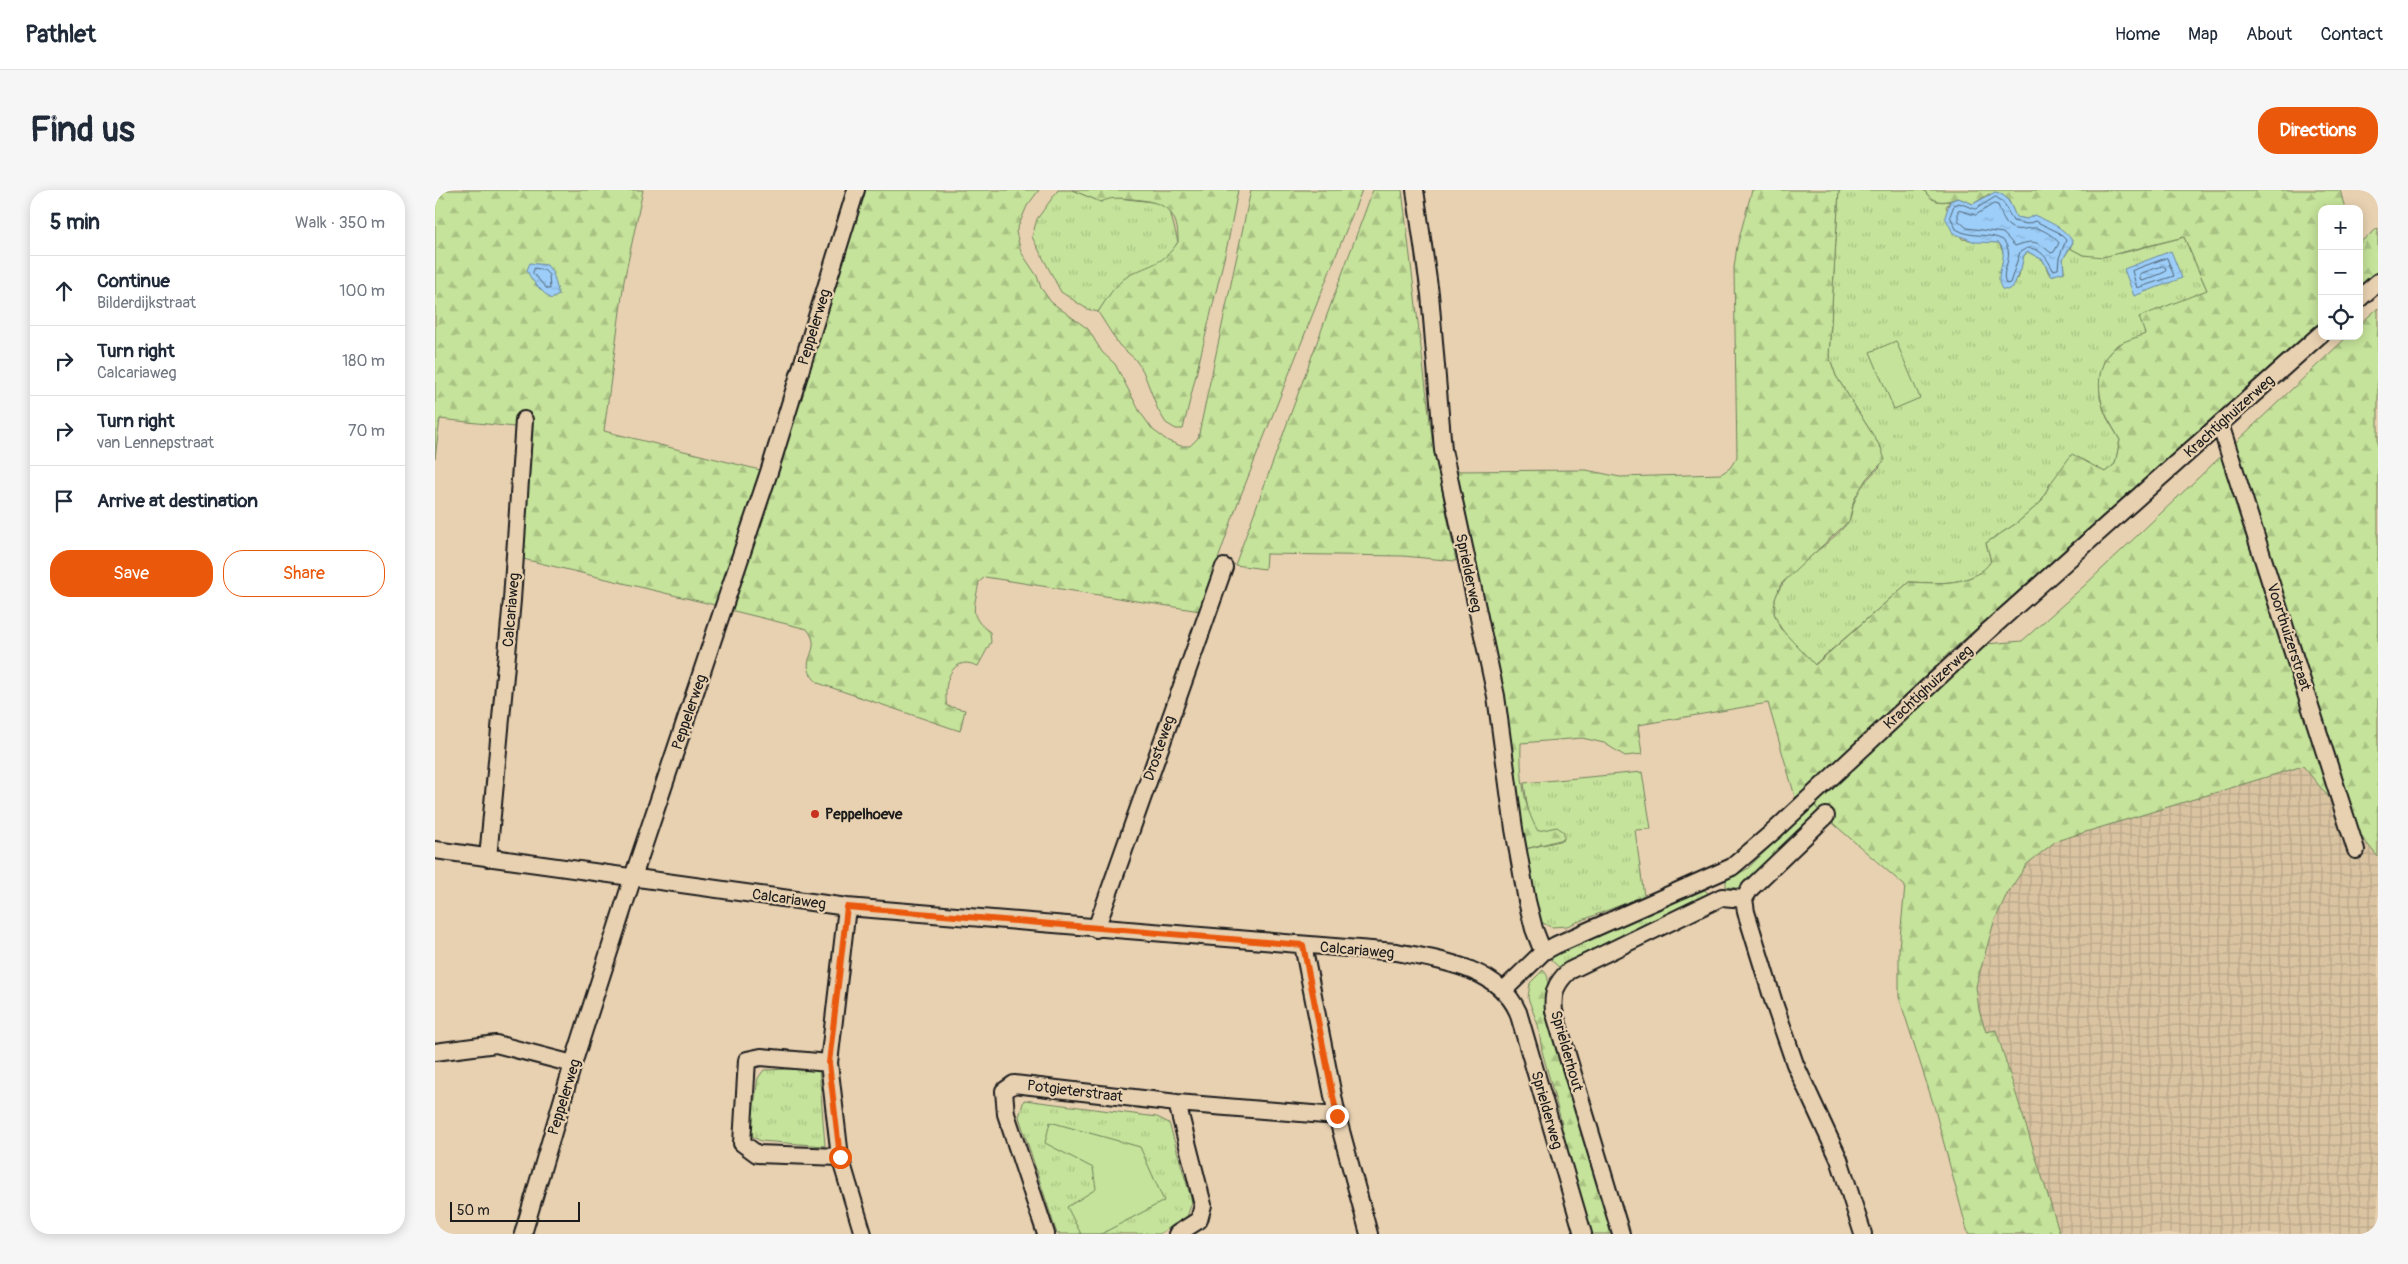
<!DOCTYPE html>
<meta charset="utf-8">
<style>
body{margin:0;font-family:Pangolin,sans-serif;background:#f6f6f7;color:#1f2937}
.controls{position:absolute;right:15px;top:15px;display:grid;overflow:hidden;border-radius:10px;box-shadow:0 2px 12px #0003}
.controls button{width:45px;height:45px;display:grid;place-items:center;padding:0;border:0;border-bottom:1px solid #e0e1e3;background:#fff;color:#1f2937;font:25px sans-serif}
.scale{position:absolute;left:15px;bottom:12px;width:130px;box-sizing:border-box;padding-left:5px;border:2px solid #1c1c1c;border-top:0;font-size:14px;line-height:18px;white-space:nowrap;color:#1c1c1c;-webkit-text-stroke:4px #e8d1b1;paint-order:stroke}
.stop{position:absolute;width:15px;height:15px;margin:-11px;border:4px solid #ea580c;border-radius:50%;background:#fff}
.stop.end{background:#ea580c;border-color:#fff;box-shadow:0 1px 5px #0008}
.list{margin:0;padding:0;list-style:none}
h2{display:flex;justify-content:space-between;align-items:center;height:65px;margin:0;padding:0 20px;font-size:21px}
h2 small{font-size:16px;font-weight:400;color:#747a83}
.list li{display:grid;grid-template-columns:32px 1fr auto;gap:15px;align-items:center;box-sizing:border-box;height:70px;padding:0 20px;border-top:1px solid #e0e1e3}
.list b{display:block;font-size:19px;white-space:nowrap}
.list p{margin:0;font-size:16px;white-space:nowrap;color:#747a83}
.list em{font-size:16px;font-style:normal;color:#747a83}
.actions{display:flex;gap:10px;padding:15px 20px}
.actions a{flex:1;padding:11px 0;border:1px solid #ea580c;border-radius:20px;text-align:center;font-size:18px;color:#ea580c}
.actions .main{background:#ea580c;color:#fff}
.icon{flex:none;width:28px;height:28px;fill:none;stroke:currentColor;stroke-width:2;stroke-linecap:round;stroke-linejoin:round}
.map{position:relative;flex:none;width:1943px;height:1044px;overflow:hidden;border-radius:20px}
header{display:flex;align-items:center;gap:30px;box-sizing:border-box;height:70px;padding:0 25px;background:#fff;border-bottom:1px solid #e0e1e3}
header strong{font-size:24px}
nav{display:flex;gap:28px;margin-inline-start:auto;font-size:18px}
.intro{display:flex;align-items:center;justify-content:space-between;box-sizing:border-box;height:120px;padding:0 30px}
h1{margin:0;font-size:35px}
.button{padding:12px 22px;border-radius:20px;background:#ea580c;color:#fff;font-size:18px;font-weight:700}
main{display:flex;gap:30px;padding:0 30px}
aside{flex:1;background:#fff;border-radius:20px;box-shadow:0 2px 12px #0003}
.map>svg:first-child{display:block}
</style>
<header>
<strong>Pathlet</strong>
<nav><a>Home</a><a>Map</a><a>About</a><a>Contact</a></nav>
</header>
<div class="intro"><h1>Find us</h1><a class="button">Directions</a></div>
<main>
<aside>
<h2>5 min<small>Walk · 350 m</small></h2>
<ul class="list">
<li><svg class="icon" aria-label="ahead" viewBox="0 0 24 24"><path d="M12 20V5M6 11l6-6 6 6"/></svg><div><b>Continue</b><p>Bilderdijkstraat</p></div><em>100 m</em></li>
<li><svg class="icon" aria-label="right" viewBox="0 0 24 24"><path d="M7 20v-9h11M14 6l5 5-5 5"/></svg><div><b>Turn right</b><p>Calcariaweg</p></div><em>180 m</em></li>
<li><svg class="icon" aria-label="right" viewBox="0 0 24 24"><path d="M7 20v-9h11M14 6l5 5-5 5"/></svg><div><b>Turn right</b><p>van Lennepstraat</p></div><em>70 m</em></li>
<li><svg class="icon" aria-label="arrive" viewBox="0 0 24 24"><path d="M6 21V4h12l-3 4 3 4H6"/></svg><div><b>Arrive at destination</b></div></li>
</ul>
<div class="actions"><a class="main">Save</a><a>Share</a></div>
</aside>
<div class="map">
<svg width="1943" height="1044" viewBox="0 0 1943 1044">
<defs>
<pattern id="industrial-grid" width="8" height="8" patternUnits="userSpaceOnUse" patternTransform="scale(1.25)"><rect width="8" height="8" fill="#d9c3a1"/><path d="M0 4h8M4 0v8" fill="none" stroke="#baa78a"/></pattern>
<pattern id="grass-tufts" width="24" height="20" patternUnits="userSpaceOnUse" patternTransform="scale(1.25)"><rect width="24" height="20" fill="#c5e39a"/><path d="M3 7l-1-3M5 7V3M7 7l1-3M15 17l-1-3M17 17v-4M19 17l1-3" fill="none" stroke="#a9c284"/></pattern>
<pattern id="forest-firs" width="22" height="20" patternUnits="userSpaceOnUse" patternTransform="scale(1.25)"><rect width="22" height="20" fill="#c5e39a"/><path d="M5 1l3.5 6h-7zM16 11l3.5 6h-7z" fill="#a9c284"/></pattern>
<pattern id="water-ripples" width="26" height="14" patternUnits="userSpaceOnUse" patternTransform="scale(1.25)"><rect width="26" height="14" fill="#9ccef9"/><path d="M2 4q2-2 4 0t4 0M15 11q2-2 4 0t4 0" fill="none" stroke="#86b0d5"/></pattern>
</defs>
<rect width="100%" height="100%" fill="#e8d1b1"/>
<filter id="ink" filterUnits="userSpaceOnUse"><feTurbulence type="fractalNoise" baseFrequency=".02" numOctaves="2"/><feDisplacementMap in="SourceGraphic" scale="10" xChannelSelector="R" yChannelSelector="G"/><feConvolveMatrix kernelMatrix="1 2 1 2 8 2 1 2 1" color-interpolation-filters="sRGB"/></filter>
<g filter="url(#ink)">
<!-- industrial -->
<path fill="url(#industrial-grid)" d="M1868,576l75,91v377h-318l-63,-204 -11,2 -7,-22 -3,-24 18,-64 13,-28 20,-30 29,-23z"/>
<!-- grass -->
<path fill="url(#grass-tufts)" stroke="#70805b" d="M623,0h14l29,12 9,-5 51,6 9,8 8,31 -10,15 -57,36 -13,19 -11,-3 -26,-17 -29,-55 5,-18z
M1404,0h85c7,11 14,13 26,11l-4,6 16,32 37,4 5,12 -2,9 16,15 6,-24 4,-3 15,8 6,14 15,-2 -1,-13 7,-11 13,7 39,-2 62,-16 23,53 -61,44 -29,11 -12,13 -5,18v22l7,20 13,22 -5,24 -10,8 -11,-5 -44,17 -9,18 -24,21 -31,20 5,18c-17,26 -55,22 -82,21l-95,83c-11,-12 -24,-23 -33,-37 -31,-43 47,-77 67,-106 4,-6 4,-15 7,-22 5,-14 14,-23 25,-33l1,-19 -45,-72 -7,-20z
M1207,582l9,57 -16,1 9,66 -77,30 -16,1 -10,-5 -7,-15 -13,-57 43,-10 -26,-8 -9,-15 -5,-34z
M1379,614l6,8 -71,68 -12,8 -11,-1v-7l21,-11z
M1270,700l7,8 -152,70 -9,-8 3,-5 49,-23z
M384,878l6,78 -64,-5 -11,-6 8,-57 6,-8z
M589,910l133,17 12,6 23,79 -5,15 -28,17h-102l-38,-117z"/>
<!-- forest -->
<path fill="url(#forest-firs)" stroke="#70805b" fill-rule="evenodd" d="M0,0h208l-19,91 -20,150 156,39 -41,136 -196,-47 10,-130 -93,-10 -5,39zM92,80l30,21 2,4 -18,-5z
M428,0h176l-12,16 -11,26 5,20 16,24 4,12 10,14 37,27 14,23 13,12 25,48 13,18 15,11 13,5h9l8,-8 53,-248h111l-125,315 -37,106 -215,-34 -6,5c-4,24 -12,34 11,50l1,10 -13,24c-3,-1 -8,-3 -12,-3 -20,1 -22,29 -19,43l18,4 -5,21 -142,-48c-25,-23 8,-31 -11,-54l-77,-19z
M637,0h166l-10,52 -45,187h-7l-10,-6 -8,-13 -15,-39 -8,-12 -16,-14 -21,-33c8,-12 17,-28 30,-36 23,-13 34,-10 50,-34 1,-35 -18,-41 -47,-43 -12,-1 -20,-2 -30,3z
M938,0h29l30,248 24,123 -53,-5 -137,-2 -1,15 -30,-4z
M1317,0h87l-10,166 7,20 45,72 4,12 -19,19 -12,21 -5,21 -68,63 -6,15 -1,14 6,15 35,37 94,-83c27,1 65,5 82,-21l-5,-18 31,-20 24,-21 9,-18 22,-30 33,18 10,-8 5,-24c-4,-8 -9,-15 -13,-23 -11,-23 -12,-55 10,-71 7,-6 20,-8 28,-12l-6,-17 68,-27 -23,-53 -81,20 -20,-2 -13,-7 3,-6 -46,-23 -11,-2 -8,-18 -19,-5 -16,10 -15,-6c-15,5 -25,6 -34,-8h416l5,19h-23v111l-373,333 -153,147 -28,-97 -130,22 4,29 -17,2 -21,-13 -22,-5 -61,5c-1,29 2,64 17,88l19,-4 7,5v7l-43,11 -18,-156 -13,-70 -22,-77 -16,-76 134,-1 34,7 101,-3 9,-6 7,-11 -3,-189 3,-22z
M1943,38v43l-19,16v-44z
M1943,118v549l-75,-91 -247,75 -29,23 -20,30 -13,28 -18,64 3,24 7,22 10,-2 64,204h-92l-34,-128 -35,-109v-49l6,-62 -85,-74 -6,-8 172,-160 36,-3 62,-55 264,-250h11v-11z
M1108,780c9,9 3,14 3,24 0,6 1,12 2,18l67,222h-24l-33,-108 4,-2 -20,-73 -4,-26 -10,-27 2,-15z"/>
<!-- green -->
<path fill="#c5e39a" stroke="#70805b" d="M1461,151l24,57 -26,11 -24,-57z
M615,932l90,25 24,54 -63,33h-20l-14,-27 29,-18 -3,-21 -48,-25z"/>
<!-- water -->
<path fill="url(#water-ripples)" stroke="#6987a1" d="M1560,2c13,2 16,14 21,25l11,2 7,-4c15,7 30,12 39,27l-10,17 1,13 -13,4 -8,-16 -15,-8 -4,3 -3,14 -8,18 -6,3 -5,-1c-10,-15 9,-31 -3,-46l-24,-1 -22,-9 -8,-16 5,-16 8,-3 15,6z
M1736,61l11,27 -48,18 -10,-27z
M95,73l17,2 6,8 6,22 -8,4c-9,-8 -20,-17 -24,-29z"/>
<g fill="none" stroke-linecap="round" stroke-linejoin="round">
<!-- shore -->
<path stroke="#4f6374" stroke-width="1" d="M1561,7l7,5 10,19 14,3 8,-3 23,11 8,8 -7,18 -1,11 -5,1c-6,-12 -12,-22 -26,-22l-7,4 -10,31 -4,1c-7,-15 11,-27 -3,-44 -15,-8 -31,-1 -47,-11l-6,-13 4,-11 5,-2 16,6z
M1559,14l4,1c3,7 5,17 11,21 9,7 18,1 27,2 7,1 19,9 23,15l-5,9 -3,1c-15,-13 -18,-13 -36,-7l-12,-13 -36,-5 -9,-8v-10l17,5z
M1732,68l7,18 -37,12 -5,-17z
M1728,76l3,2 -1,4 -22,9 -3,-1v-6z
M100,78l9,2 5,5 1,14h-3l-14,-16z"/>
<!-- street casing -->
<g stroke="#1c1c1c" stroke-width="20">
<path id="street" d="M980,0l15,104 13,156 53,246 18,133 13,72 7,28 9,23
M1924,109l19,-17
M1785,234l136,426
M1391,626l-76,73 -6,10 2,13 28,91 21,61 44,95 24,75
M0,660l412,57 549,45c43,8 102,15 122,60l65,222
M53,668l24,-258 12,-180
M661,739l128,-362
M868,755l34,171 32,118
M1068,801l40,-39 13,-7 176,-78 43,-37 212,-198 335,-299
M0,862l61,-8 77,20
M394,873l-68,-6 -14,3 -5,83 15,11 83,3 -11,-94 18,-156
M742,913l26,102 -4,15 -22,14
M405,967l23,77
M88,1044l50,-170 60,-187 137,-408 86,-279
M611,1044l-40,-120 -2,-23 10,-7 163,19 160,13
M1186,1044l-67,-223c-2,-18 2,-28 15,-40l153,-74 22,2"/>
</g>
<!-- street -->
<use href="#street" stroke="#e8d1b1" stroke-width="16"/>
</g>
</g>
<g fill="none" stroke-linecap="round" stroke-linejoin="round" filter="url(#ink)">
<!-- route -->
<path stroke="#ea580c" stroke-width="6" d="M405,967l-11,-94 18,-156 456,38 34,171"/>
</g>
<!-- markers -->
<circle fill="#c8321e" stroke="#e8d1b1" stroke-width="2" cx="380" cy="624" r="5"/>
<g text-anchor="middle" stroke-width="4.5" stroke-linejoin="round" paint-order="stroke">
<!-- street labels -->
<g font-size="15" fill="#1c1c1c" stroke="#e8d1b1">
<text transform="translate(379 137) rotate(-73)" y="5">Peppelerweg</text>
<text transform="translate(1794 226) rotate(-42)" y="5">Krachtighuizerweg</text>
<text transform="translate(1034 383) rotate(78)" y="5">Sprielderweg</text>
<text transform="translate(76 420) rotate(-85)" y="5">Calcariaweg</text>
<text transform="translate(1854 447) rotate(72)" y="5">Voorthuizerstraat</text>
<text transform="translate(1493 497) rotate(-43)" y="5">Krachtighuizerweg</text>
<text transform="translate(254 522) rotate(-71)" y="5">Peppelerweg</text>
<text transform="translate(724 558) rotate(-71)" y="5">Drosteweg</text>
<text transform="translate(354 709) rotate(8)" y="5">Calcariaweg</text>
<text transform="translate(922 760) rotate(5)" y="5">Calcariaweg</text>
<text transform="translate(1132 861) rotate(74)" y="5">Sprielderhout</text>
<text transform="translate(640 901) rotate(7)" y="5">Potgieterstraat</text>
<text transform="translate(129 907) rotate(-73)" y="5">Peppelerweg</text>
<text transform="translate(1112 920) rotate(74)" y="5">Sprielderweg</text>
</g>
<!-- poi labels -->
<g font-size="15" font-weight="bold" fill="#1c1c1c" stroke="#e8d1b1" text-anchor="start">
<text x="390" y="629">Peppelhoeve</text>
</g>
</g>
</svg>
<div class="controls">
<button>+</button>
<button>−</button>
<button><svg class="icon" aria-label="locate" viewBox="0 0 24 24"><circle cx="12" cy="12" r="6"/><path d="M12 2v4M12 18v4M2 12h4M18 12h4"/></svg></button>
</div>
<div class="scale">50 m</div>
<div class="stop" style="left:405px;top:967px"></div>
<div class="stop end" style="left:902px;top:926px"></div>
</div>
</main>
